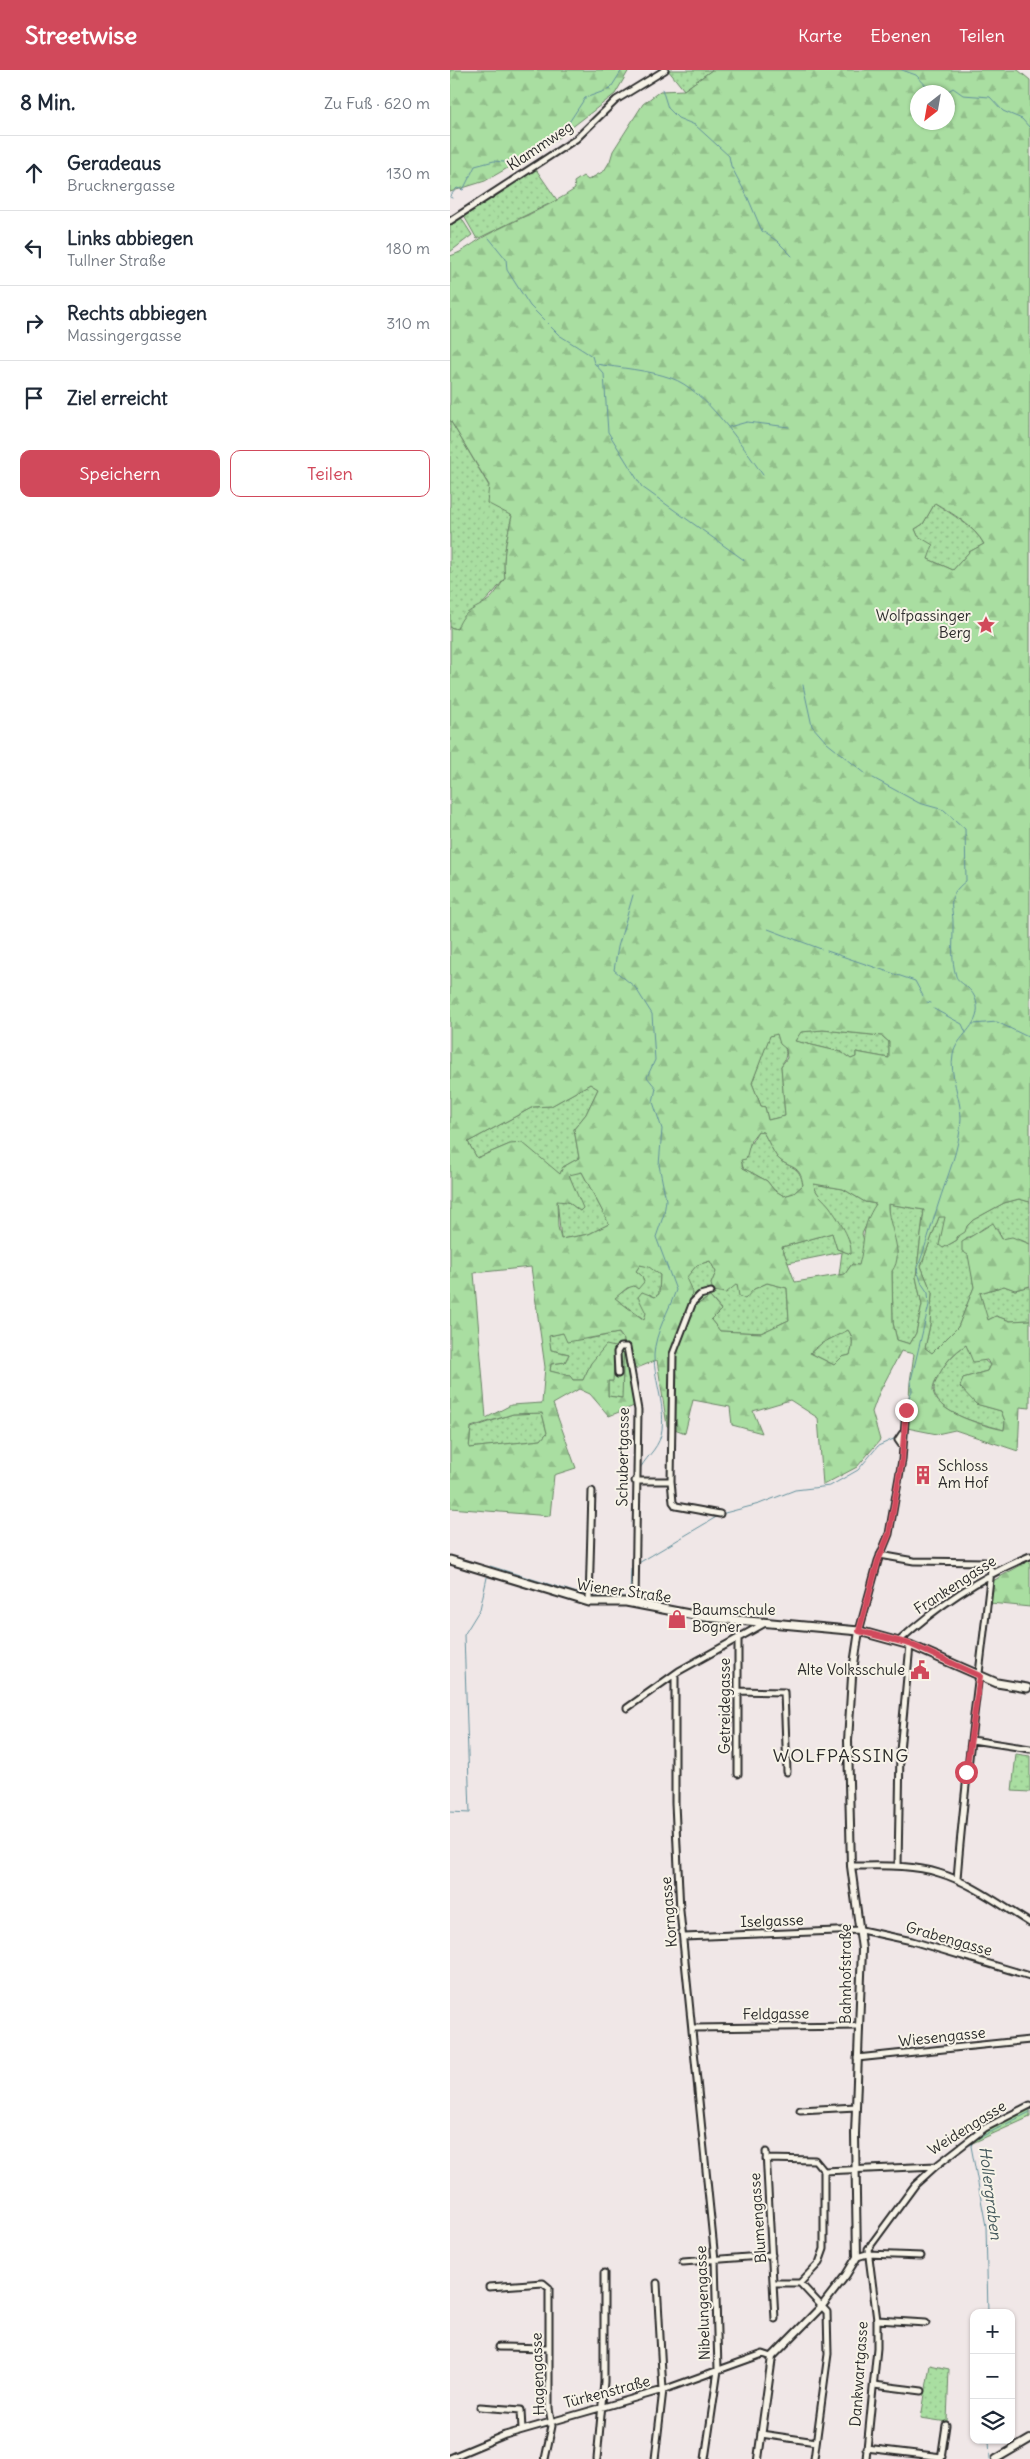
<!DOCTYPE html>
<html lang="de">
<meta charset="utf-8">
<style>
body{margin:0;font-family:Delius,sans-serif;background:#f6f6f7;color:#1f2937}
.controls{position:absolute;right:15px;bottom:15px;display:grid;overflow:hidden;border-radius:10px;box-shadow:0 1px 4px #0004}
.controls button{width:45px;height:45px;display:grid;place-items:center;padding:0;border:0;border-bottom:1px solid #e0e1e3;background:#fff;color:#1f2937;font:25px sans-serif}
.compass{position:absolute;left:460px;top:15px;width:45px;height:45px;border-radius:50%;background:#fff;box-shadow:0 1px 4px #0004;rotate:211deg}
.stop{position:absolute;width:15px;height:15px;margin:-11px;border:4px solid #d1495b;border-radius:50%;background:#fff}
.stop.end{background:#d1495b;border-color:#fff;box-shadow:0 1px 5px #0008}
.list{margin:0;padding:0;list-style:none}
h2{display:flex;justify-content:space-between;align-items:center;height:65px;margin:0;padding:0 20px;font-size:21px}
h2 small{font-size:16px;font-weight:400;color:#747a83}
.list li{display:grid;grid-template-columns:32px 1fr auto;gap:15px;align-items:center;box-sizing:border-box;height:75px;padding:0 20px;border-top:1px solid #e0e1e3}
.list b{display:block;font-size:19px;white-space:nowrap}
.list p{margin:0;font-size:16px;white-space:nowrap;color:#747a83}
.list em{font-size:16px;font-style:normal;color:#747a83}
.actions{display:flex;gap:10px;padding:15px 20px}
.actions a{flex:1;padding:11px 0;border:1px solid #d1495b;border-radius:10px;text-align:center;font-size:18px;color:#d1495b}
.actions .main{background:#d1495b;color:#fff}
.icon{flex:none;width:28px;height:28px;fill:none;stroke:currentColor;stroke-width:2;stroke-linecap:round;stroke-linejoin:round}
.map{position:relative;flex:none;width:580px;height:2389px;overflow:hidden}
header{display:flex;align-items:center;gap:30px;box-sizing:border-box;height:70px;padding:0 25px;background:#d1495b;color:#fff}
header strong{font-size:24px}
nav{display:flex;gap:28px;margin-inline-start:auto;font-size:18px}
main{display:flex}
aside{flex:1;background:#fff}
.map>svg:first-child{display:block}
</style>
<header>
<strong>Streetwise</strong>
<nav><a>Karte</a><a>Ebenen</a><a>Teilen</a></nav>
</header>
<main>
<aside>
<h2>8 Min.<small>Zu Fuß · 620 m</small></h2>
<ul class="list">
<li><svg class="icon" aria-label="ahead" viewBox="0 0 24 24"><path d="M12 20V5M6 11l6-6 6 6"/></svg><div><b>Geradeaus</b><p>Brucknergasse</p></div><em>130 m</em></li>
<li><svg class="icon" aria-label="left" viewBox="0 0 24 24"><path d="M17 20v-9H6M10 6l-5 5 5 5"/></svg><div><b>Links abbiegen</b><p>Tullner Straße</p></div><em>180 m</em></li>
<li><svg class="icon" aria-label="right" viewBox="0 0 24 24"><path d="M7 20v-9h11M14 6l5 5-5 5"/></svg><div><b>Rechts abbiegen</b><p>Massingergasse</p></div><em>310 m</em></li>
<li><svg class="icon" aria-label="arrive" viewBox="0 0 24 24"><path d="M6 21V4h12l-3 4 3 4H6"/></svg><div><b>Ziel erreicht</b></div></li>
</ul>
<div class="actions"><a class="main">Speichern</a><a>Teilen</a></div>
</aside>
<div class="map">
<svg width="580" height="2389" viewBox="0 0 580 2389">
<defs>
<pattern id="green-dots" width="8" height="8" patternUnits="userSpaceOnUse" patternTransform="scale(1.25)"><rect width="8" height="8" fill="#a9dea1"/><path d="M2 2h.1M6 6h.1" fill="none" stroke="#92bf8b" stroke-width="1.8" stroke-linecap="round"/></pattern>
<pattern id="forest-firs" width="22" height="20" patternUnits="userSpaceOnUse" patternTransform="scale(1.25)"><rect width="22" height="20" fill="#a9dea1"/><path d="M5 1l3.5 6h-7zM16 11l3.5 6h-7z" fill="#92bf8b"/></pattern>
</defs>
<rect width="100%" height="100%" fill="#f0e7e7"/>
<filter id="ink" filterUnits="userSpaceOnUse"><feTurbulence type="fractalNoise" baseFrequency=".02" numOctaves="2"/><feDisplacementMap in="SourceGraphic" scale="10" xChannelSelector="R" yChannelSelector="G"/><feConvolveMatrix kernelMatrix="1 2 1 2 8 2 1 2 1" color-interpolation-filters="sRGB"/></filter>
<g filter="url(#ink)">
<!-- green -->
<path fill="url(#green-dots)" stroke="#6a8466" d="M218,0h44l-28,20z
M85,98l22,32 -80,39 -13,-23z
M10,146l12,19 -22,17v-30z
M0,350l39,66 23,30c-5,21 -10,40 -7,62 -14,20 -32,34 -48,51l-7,-2z
M485,433c17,12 39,23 49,41l-15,8 -16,18 -25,-11 -13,-30 8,-5z
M373,960l59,6 7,6v16l-33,-6v5l-5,2 -10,-7 -46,-11 5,-9z
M327,964c8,12 13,19 4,32l4,50 -17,4 -3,-13 -4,-1 -9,-23 18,-48z
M140,1014l8,5 -12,25 -12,15 5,29 -16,9 -3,7 -50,-30 -33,14 -9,-16 65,-35 18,-1z
M308,1061l5,1c4,6 12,25 17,28 11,9 20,5 23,25l-9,8 -10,3 -10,-6 -7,-9 -24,-13 -2,-8z
M132,1102l27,52 -20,10 -28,5 -4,-39 11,2 12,9 -11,-37z
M364,1114l29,5 22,13 11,2 -14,30 3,10 -6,22 -7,-2 -7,10 -6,1 3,-23 -54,11 -6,-16 50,-14 5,16 14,5c-6,-16 -12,-33 -22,-47 -5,-8 -14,-13 -15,-23z
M569,1129l11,3v42l-9,-4 -19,-1 -5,-11 -12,-1 -11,8 -8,3 8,49 -16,40 -26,26 -7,-5 5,-23 2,-32 -11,-27 18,-49 7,-1 -3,32 14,-8v-3l16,-17 31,-17z
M438,1134l36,6 -8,67 6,28 -6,28 -6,11 -13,-4 -4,-17 -1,-53 5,-18 -9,-34z
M260,1191l6,11 -5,12 18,5 8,-5 17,5 13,-6 20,5 2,32 -28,13 -41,-2 -9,-11 10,-11 -11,-12 -12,7 -7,-3 -6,-23 12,-13z
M190,1195l9,1 11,9 -1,19 -4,3 -6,-3 -4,26 -31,-22c10,-8 20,-12 28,-22l-6,-5z
M554,1216l11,4 15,-4v34l-20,1 -14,-5 -8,4 -2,-2 -6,-25z
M398,1260c6,8 5,16 2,25l-8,2 -8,8 -24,-12 12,-10z
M113,1263l25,6 30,-6 6,7 -1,58 -15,-2v-15h5l-22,-18 -8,17h-10l-3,-4 -20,-5 1,-7 14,-2 4,-8 -18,-4 -3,-14z
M516,1275l24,20 -3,6 -24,7 13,26 25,7 4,10 -1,9c-24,-7 -86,-19 -66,-54 7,-13 16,-23 28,-31z
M92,1343l5,20 -6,7 -72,8 2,-20 42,-14z
M566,1684l14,2v36l-18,-1z
M580,2038v9l-64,29 5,-6z
M480,2295l19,4 -2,53 -26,-4z"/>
<!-- forest -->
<path fill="url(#forest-firs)" stroke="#6a8466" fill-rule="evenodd" d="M0,0h179l-14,24 -62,48 -68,39 -35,11z
M262,0h306l12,10v1122l-11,-3 -15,4 -31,17 -6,6 -2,6 -8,5v3l-14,8 -4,-3 6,-28h-6l-18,49 11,27 -2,32 -5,23 7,5 26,-26 16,-40 -6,-32 -6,-4v-9l31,-19 9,16 10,-2 18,7v42l-15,4 -11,-4 -24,7 8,27 8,-4 14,5 20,-1v88l-10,-1 -2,44 -63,-21 -18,4 -30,-6 3,-46 4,-28 -13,-3 -22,42 -7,19 8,28 -23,27 -34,18 -5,-67 -28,-18 -37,11 9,22 -30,-8 -2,-18 -37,-7 -8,33 -18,-7 -10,-66 -25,10 2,36 -25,10 -19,-22 -11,-5 -26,15 23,64 -22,7 -4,41 -100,-8v-881l7,2c8,-22 19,-18 34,-31 5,-5 10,-14 14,-20 -3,-22 2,-41 7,-62l-25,-13 2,-18 -39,-65v-164c14,-4 24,-14 37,-21 30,-16 60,-27 88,-46l-1,-7 9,-6 5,4 16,-9 6,-10 3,-10 30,-47 17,-13 24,-1zM468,22h30v30h-30zM485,433c17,10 40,24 49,41l-15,8 -16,18 -25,-11 5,-14 -15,-9 -3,-7 8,-5zM373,960l59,6 7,6v16l-33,-6v5l-5,2 -10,-7 -46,-11 6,-9zM327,964l3,10 6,5 1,9 -6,8 4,50 -17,4 -3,-13 -4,-1 -9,-23 18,-47zM140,1014l8,5 -12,25 -12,15 5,29 -16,9 -3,7 -37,-31 -13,1 -33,14 -9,-16 65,-35 18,-1zM308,1061l5,1c4,6 12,25 17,28 11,9 20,4 23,25l-9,8 -10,3 -10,-6 -7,-9 -24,-13 -2,-8 5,-1 5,-19zM132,1102l27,52 -20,10 -28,5 -3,-12 -1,-26 11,1 12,9 3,-3 -14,-33zM364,1114l29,5 22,13 11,2c-16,24 -10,36 -17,61l-7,-1 -7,10 -50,8 -13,-35 50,-14 5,16 14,5c1,-16 -12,-33 -21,-47 -6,-8 -15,-13 -16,-23zM438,1134l36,6 -8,67 6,28 -6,28 -6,11 -13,-4 -4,-17 -1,-52c14,-18 -5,-46 -4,-67zM260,1191l6,11 -5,12 2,7 13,2 11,-9 2,12 6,3 9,-10 13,-6 20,5 2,32 -28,13 -41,-2 -9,-11 10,-10 -11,-13 -12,7 -7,-3 1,-10 -6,-13 11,-13zM190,1195l9,2 11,8 -1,19 -4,3 -13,-5 -4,5 8,16 -2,7 -29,-22 12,-10 7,-2 4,3 6,-7 -2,-6 -6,-5zM81,1197l14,100 -3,36 -31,2 -25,13 -12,-145zM398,1260c6,8 5,16 2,25l-8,2 -8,8 -24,-12 12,-10zM113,1263l4,9 52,-9 5,7 -2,58 -14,-2v-15h5l2,-34 -9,-2 -15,18 -8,17h-10l-3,-4 -20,-5 1,-7 14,-2 4,-8 -18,-4 -2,-14zM516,1275l7,17 14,-2 3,5 -3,6 -24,7 -3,9 16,17 25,7 4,10 -1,9c-19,-4 -64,-16 -70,-36 -3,-7 2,-15 6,-21 6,-12 15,-21 26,-28zM92,1343l5,20 -6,7 -72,8 2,-21 42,-13z
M580,1490v47l-40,-4 1,-21z"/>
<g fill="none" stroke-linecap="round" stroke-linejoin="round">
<!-- stream -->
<path stroke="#63919d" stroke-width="1" d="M452,0l14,5 16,17
M212,19l6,19 10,10 17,7 34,31 2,10 17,32 14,33 15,10 15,15
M497,22l6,-4 10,7 27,2 13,14 19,8 8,9
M0,126l7,-8 6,2 12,-24 19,-5 19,2 51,-33 21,-32 25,-9 12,-19
M0,127l2,1
M39,168l17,21 1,11 23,36 29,29 33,21 2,7 10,11 4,58 34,55 102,73
M146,294c24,4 52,6 75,14 34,11 72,69 92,97
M279,357l18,-5 42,5
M353,615l9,41 15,17 39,31
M423,708l46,25 25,7 21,19 1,52c-22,17 -12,24 -13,47 0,17 -2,31 3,48 2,8 18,10 21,29 3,22 -21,31 -24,50 -4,20 8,43 8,63 -1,31 -14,58 -23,87 -7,22 -13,43 -21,65l5,14 6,9 1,12 -18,75 1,11 -9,19 -2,21
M183,825l-15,52 -4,23 21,17 17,27 3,46 -8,17 9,11 -3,14 9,27 -3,36 7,35 -2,14 -8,23 20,53c-7,21 -21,42 -22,65 0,28 13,52 7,80 -4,16 -17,23 -22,36
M318,859l53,20
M377,881l88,30 8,15
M477,932l4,1
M484,939l28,15 4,9
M523,954l24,-2 33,16
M271,1444l38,-10 36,-14 35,-4 28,-16 20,-24 20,-9
M187,1494l81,-48
M39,1500l1,-4 97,30
M141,1527h39l1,-29 3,-2
M0,1742l20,1 -6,-178 16,-26 8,-36
M538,2243l-2,-87 -15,-80 2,-5 57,-29
M539,2370l1,19"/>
<!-- minor casing -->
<g stroke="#2b2b2b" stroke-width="9">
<path id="minor" d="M0,151l126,-82 40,-39 49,-30
M261,1222l-11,3 -7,7 -20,52 -2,127 2,21 3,4 44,8
M168,1304l-1,-22 3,-5h7l11,63 -3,193
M453,1377l-5,-7 4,-6 2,1
M185,1411h36
M430,1485l34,6 71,1 6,8c-11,103 -26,205 -34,309
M139,1532l3,-111
M409,1561l19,-70 11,-27 13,-74 4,-50
M449,1571c38,-35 83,-65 131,-85
M225,1604v129l5,108 35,349 3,110 -13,89
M289,1621l45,1 3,80
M177,1638l52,-37 88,-49
M522,1670l58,9
M288,1704v-136
M401,1796c29,0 60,-2 88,7 31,9 63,33 91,50
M448,1796l2,-115 10,-106
M234,1867l177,-7 51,11 118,35
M244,1958l165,-2
M407,1988l173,-18
M350,2040l56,-3
M316,2082l9,167
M316,2089l49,1 9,11v78l-5,14 -19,20
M374,2101l112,-5 49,-38 45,-23
M407,2187l10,-3 54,2
M233,2192l89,-7
M324,2213h26l27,29 1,42 -14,105
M39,2217l54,-4 6,5v120l3,18 -7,33
M427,2250l49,3
M48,2277l51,1
M424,2315l48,6
M30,2337l41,3 1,20
M311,2364l55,8
M416,2378l76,9
M0,2388l55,-23 158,-45 100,-36 9,3
M147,2389l7,-77v-109
M205,2389l8,-69 -6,-107
M416,2389l11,-111v-28l-9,-71 47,-64 21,-19
M491,2389l5,-34"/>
</g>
<!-- tertiary casing -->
<g stroke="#2b2b2b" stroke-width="10">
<path id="tertiary" d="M308,2389l14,-102 50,-51 24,-31 11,-18 -2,-123 7,-185 -11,-83 -3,-125 4,-64 7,-46
M546,2389l34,-20"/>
</g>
<!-- secondary casing -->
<g stroke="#2b2b2b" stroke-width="11">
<path id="secondary" d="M0,1490l139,42h37l79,15 154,14 51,14 87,38 30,5"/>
</g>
<!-- minor -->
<use href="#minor" stroke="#f7f3e8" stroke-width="5"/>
<!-- tertiary -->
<use href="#tertiary" stroke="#f7f3e8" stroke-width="6"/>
<!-- secondary -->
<use href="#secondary" stroke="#f7f3e8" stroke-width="7"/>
</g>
</g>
<g fill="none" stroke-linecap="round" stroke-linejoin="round" filter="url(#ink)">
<!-- route -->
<path stroke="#d1495b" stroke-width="6" d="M456,1340l-4,50 -13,74 -11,27 -19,70 51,13 70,32 -14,96"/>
</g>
<!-- icons -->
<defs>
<g id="sight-bare" transform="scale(1.5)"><path d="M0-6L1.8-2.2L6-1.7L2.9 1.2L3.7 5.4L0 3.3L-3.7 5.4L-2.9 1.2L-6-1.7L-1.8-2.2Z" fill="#d1495b" stroke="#f7f3e8" stroke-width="2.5" paint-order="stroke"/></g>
<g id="building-bare" transform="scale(1.5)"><path d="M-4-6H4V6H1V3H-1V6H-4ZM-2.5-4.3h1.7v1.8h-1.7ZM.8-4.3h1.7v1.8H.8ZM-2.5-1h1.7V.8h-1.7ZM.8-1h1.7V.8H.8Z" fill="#d1495b" stroke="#f7f3e8" stroke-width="2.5" paint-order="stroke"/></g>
<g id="shop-bare" transform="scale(1.5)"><path d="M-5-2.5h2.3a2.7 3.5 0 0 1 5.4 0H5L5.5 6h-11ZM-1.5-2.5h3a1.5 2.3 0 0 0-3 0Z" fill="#d1495b" stroke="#f7f3e8" stroke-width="2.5" paint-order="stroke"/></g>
<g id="civic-bare" transform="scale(1.5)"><path d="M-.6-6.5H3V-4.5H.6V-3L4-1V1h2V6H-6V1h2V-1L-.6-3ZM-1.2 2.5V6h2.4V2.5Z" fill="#d1495b" stroke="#f7f3e8" stroke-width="2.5" paint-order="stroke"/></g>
</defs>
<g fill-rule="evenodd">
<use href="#sight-bare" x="536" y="555"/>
<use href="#building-bare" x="473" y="1405"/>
<use href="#shop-bare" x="227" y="1549"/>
<use href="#civic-bare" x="470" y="1600"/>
</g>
<g text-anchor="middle" stroke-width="4" stroke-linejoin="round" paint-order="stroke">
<!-- street labels -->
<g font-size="15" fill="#2b2b2b" stroke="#f7f3e8">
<text transform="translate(90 76) rotate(-34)" y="5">Klammweg</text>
<text transform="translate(173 1387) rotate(-89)" y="5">Schubertgasse</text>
<text transform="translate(505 1515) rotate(-33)" y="5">Frankengasse</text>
<text transform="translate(174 1521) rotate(8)" y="5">Wiener Straße</text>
<text transform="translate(275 1636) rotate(-90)" y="5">Getreidegasse</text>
<text transform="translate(219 1842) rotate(-95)" y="5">Korngasse</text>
<text transform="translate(322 1851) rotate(-2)" y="5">Iselgasse</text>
<text transform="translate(499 1869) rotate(16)" y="5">Grabengasse</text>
<text transform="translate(396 1904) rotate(-90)" y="5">Bahnhofstraße</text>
<text transform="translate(326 1944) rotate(-1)" y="5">Feldgasse</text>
<text transform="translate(492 1967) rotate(-6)" y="5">Wiesengasse</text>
<text transform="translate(517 2058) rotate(-32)" y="5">Weidengasse</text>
<text transform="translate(308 2148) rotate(-94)" y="5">Blumengasse</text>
<text transform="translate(253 2233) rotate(-92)" y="5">Nibelungengasse</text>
<text transform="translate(88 2304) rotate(-92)" y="5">Hagengasse</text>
<text transform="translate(409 2304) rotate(-86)" y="5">Dankwartgasse</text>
<text transform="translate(157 2322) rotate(-15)" y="5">Türkenstraße</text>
</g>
<!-- poi labels -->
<g font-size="15" fill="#2b2b2b" stroke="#f7f3e8" text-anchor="end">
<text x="521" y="551">Wolfpassinger<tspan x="521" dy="17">Berg</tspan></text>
<text x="488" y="1401" text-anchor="start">Schloss<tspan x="488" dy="17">Am Hof</tspan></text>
<text x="242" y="1545" text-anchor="start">Baumschule<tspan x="242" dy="17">Bogner</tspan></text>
<text x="455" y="1605">Alte Volksschule</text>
</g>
<!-- water labels -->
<g font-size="16" font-style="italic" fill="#42565a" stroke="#f7f3e8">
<text transform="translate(541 2123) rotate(83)" y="6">Hollergraben</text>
</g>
<!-- quarter labels -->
<g font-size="18" letter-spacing="1" fill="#2b2b2b" stroke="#f7f3e8">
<text x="391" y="1692">WOLFPASSING</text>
</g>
</g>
</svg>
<div class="controls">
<button>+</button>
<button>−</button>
<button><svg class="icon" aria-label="layers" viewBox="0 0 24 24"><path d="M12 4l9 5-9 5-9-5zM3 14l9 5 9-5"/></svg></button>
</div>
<svg class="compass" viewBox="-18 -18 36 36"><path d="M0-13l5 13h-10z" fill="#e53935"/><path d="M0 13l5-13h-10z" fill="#747a83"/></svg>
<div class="stop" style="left:516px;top:1702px"></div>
<div class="stop end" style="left:456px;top:1340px"></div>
</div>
</main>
